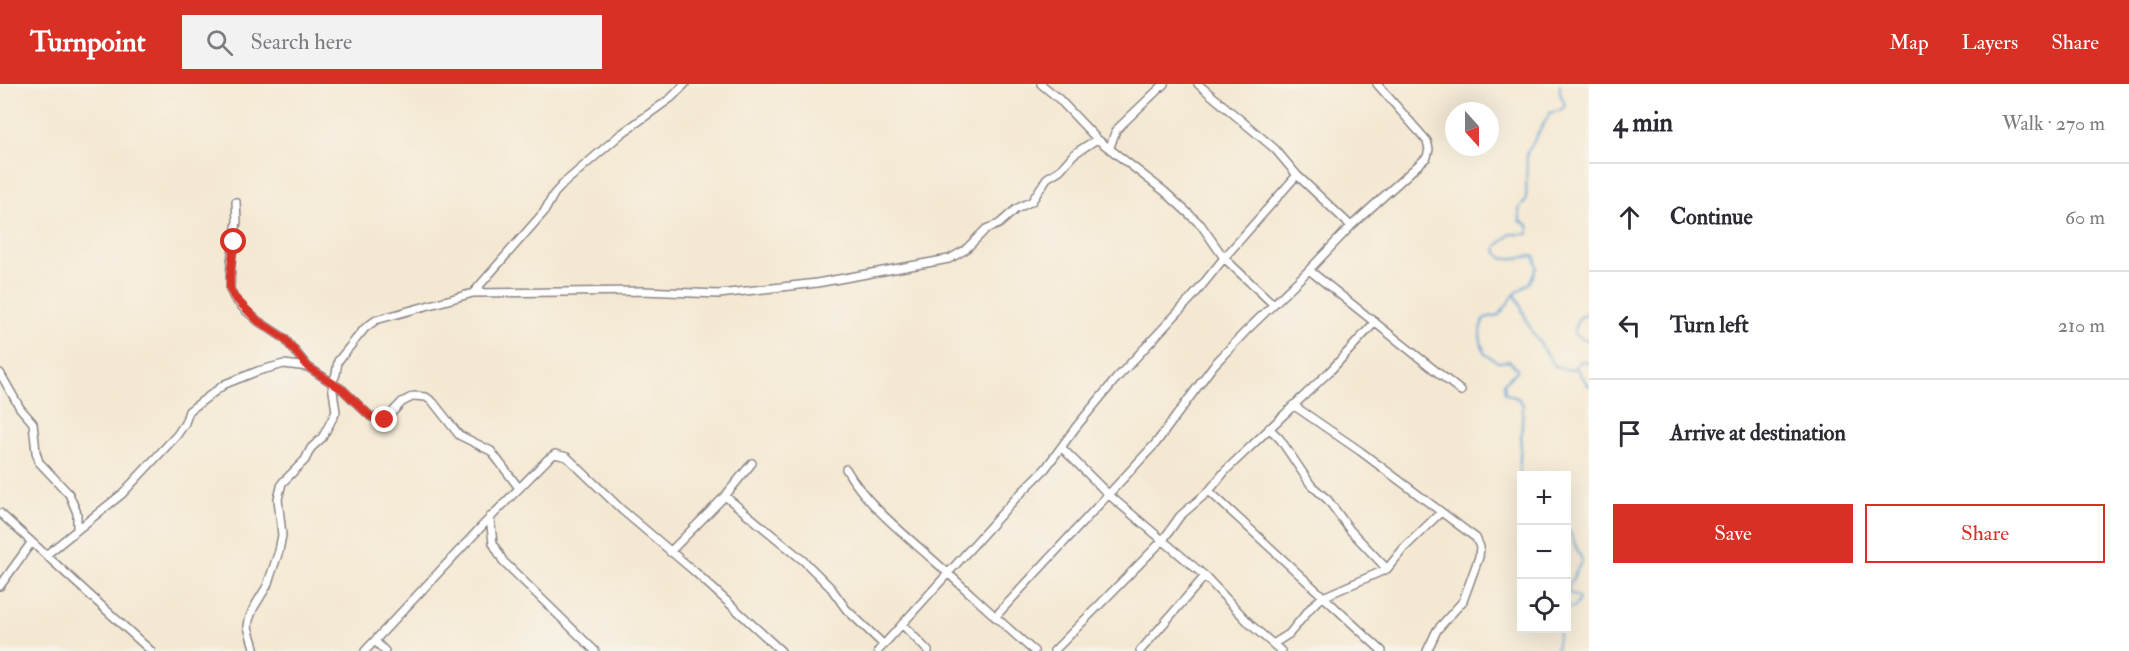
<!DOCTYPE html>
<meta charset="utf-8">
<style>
body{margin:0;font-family:"IM FELL Double Pica",serif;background:#f2f2f3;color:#2b2b33}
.controls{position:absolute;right:18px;bottom:18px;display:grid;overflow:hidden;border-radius:0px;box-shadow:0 6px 24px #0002}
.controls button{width:54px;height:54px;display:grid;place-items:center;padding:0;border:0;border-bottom:2px solid #e1e1e2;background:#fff;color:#2b2b33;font:30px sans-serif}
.compass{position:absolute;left:1445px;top:18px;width:54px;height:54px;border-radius:50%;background:#fff;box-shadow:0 6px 24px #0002;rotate:159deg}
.stop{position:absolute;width:18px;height:18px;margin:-14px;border:4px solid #d93025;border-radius:50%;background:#fff}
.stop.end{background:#d93025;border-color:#fff;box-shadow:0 2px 6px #0008}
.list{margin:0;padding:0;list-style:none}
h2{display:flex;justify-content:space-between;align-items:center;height:78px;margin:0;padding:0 24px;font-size:26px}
h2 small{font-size:20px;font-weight:400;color:#7c7c81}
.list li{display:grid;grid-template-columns:39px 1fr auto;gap:18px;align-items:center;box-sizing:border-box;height:108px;padding:0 24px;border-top:2px solid #e1e1e2}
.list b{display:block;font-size:22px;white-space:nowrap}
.list em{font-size:20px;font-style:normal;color:#7c7c81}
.actions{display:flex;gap:12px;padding:18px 24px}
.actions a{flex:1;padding:14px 0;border:2px solid #d93025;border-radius:0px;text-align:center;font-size:21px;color:#d93025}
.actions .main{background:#d93025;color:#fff}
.icon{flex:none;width:33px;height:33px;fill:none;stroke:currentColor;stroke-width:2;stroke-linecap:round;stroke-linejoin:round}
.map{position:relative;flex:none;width:1589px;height:567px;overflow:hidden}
header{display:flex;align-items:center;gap:36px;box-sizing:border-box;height:84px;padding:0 30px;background:#d93025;color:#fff}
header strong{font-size:28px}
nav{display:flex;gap:33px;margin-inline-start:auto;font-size:21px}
.search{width:420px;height:54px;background:#f2f2f3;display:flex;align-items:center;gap:15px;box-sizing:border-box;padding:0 21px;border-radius:0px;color:#7c7c81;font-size:22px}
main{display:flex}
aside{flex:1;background:#fff}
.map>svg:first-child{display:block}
</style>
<header>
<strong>Turnpoint</strong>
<div class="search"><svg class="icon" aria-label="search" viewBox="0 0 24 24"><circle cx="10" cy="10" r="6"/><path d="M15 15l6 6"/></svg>Search here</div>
<nav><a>Map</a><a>Layers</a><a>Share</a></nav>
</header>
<main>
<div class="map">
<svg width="1589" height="567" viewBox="0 0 1589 567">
<rect width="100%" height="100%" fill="#f7f3e8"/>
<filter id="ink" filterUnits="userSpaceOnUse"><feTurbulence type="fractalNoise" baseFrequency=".0167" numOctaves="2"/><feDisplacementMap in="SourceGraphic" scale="12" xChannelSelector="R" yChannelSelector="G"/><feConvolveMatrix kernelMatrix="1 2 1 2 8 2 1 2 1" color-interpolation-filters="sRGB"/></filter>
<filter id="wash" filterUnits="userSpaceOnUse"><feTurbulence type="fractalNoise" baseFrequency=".008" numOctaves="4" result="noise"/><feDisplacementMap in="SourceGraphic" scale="24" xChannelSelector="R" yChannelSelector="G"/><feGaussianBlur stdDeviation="1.35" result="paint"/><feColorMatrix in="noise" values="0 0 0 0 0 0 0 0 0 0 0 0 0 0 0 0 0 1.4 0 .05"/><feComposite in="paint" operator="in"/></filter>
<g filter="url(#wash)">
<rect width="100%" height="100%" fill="#f4e8d2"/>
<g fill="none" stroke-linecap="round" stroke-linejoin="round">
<!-- stream -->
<path stroke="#5ea2d3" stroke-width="2" d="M1515,210l16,36 24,36 15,4 5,-3
M1589,229l-10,5 -5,11 2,6 8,5h5
M1589,279l-8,-2 -6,6 14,19
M1522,399l-3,-7 4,-71 -4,-6 -14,-6 -1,-10 13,-12v-3l-8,-7 -11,1 -13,-8c-5,-14 -8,-22 0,-36l14,-3 16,-21 15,-12 7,-15 -2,-11 -31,3 -7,-6 -1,-6 15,-13h17l1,-2 -1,-7 -8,-4 -1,-13 7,-7 1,-48 23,-40 11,-3 4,-5 -5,-12v-9
M1566,445l3,2 13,29 -14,28 1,5 9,4 1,3 -5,7 -8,2
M1556,567l3,-23"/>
</g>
</g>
<g filter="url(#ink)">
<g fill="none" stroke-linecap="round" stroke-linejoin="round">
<!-- minor casing -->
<g stroke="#8b8586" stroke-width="10">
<path id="minor" d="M1041,0l17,14 39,41 67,52 37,34 23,33 49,46
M1198,0l77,65 22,26 54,51
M1110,63l6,-17 48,-46
M236,118l1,19 -6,40 -1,28 4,9 10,11 14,12 26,17 24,29 35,23 27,26 10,4h5l17,-18 12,-6 12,1 7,5 26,33 32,16 28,37
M1309,186l152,121
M473,209l169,-2 77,3 98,-11 132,-24 16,-9 21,-21 13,-5 17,-15 16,-8 15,-23 13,-8 14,-16 23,-15
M0,289l20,35 13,15 3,29 3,10 30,32 8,19v17
M1293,321l67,46 116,87 4,9 -1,10 -16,44 -26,29 -10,21
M1269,344l11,11 31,46 17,15 22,30 37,39
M1062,364l47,47 96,81 46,49 30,26
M846,385c20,35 56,63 85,89 35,31 68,63 103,93
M1209,407l173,160
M725,412l80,66 26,26 15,21 38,36
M0,429l151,138
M490,433l3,26 10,18 92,90
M670,468l55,-56 27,-33
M46,471l76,-61 55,-59 8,-12 4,-12 36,-27 33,-13 26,-7 24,3
M0,502l31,-43
M995,533l161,-174 57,-77 32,-34 64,-62 42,-44 76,-69 2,-8 -2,-8 -50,-57
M902,540l26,27
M375,557l10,10
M1273,560l16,-10 24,-29 10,-8 64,-28 17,-21 37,-36
M255,567l-7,-24 1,-7 4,-11 14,-23 12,-35 3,-16 -4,-36 4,-16 23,-23 6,-12 11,-10 14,-26 -4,-28 4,-10 2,-13 27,-33 11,-8 97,-27 71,-81 10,-18 10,-11 57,-49 50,-36 14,-14
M365,567l119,-127 64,-65 7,-5 12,3 55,53 72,61 87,80
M878,567l137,-152 30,-30 31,-42 39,-47 80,-86 29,-36 73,-83
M1054,567l109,-111 17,-24 29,-25 17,-21 105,-100 44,-48
M1140,567l65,-75"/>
</g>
<!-- minor -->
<use href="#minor" stroke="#fff" stroke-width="7"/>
</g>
</g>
<g fill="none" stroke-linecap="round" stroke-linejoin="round" filter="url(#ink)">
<!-- route -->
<path stroke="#d93025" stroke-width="8" d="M234,158l-4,35v12l4,8 24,24 26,17 24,29 35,23 27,26 10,4h5"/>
</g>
</svg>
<div class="controls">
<button>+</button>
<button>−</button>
<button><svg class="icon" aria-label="locate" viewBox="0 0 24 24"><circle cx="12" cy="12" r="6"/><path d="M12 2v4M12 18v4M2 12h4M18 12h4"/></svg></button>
</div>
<svg class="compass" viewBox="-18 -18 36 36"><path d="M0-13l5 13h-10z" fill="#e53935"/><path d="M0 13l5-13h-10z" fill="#7c7c81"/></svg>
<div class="stop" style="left:234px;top:158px"></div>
<div class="stop end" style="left:385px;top:336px"></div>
</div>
<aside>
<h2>4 min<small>Walk · 270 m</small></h2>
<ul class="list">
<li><svg class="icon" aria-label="ahead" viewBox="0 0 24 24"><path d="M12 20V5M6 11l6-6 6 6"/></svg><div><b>Continue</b></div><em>60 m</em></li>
<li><svg class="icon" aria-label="left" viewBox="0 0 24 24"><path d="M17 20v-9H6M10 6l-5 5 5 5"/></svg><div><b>Turn left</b></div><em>210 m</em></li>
<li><svg class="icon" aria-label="arrive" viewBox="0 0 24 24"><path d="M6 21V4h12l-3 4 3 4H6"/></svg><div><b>Arrive at destination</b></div></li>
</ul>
<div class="actions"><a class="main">Save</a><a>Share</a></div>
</aside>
</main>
